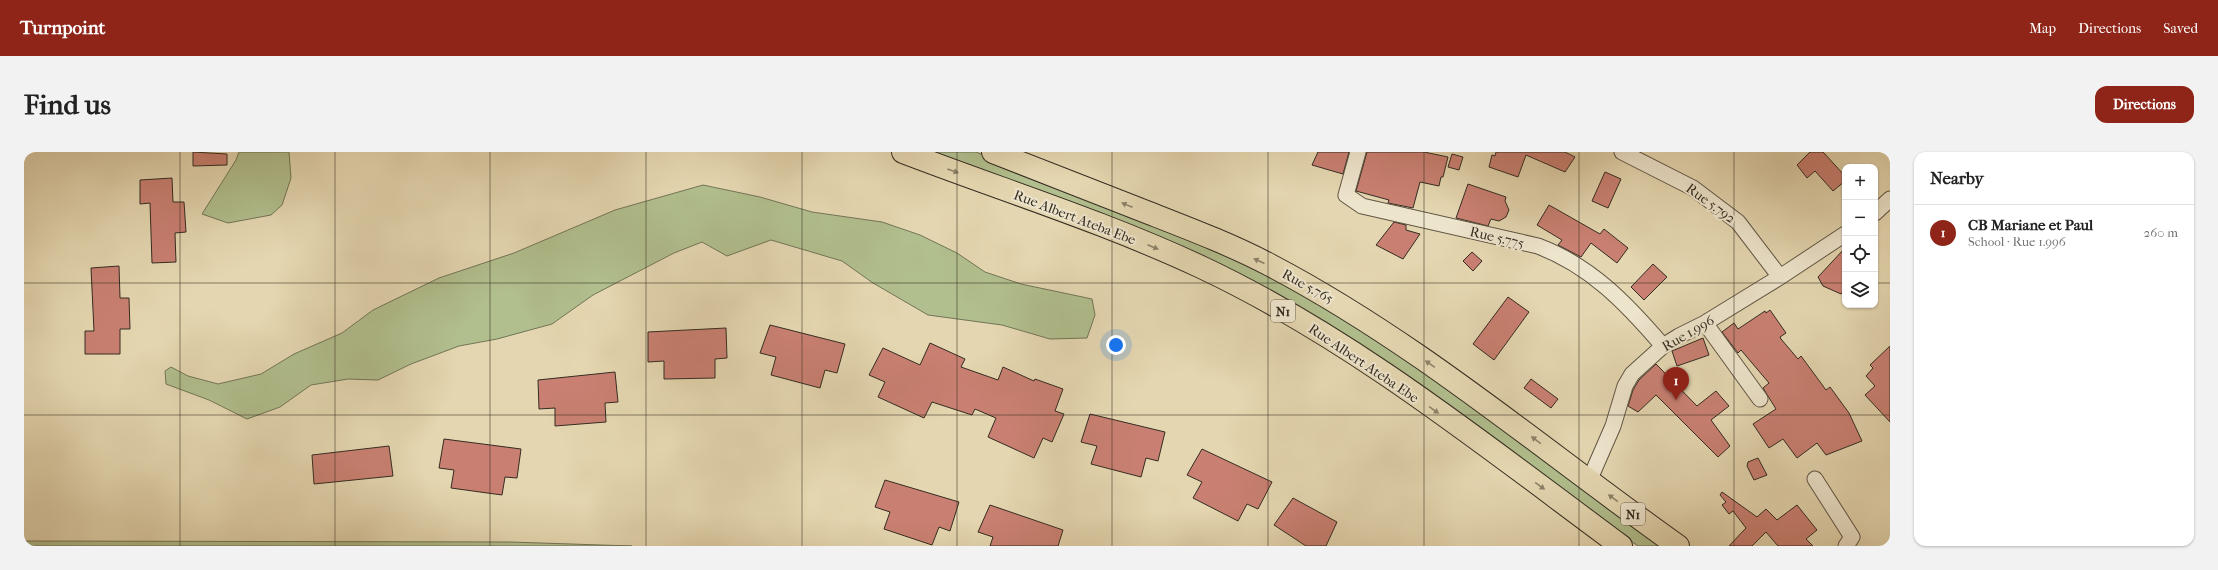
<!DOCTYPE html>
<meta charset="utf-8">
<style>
body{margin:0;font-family:"IM FELL French Canon",serif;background:#f2f2f2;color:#222}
.controls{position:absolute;right:12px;top:12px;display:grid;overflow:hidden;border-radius:8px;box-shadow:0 1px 3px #0004}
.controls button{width:36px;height:36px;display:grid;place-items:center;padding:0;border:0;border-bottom:1px solid #e0e0e0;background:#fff;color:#222;font:20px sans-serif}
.you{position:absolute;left:1092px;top:193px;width:14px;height:14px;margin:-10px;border:3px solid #fff;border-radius:50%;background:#1a73e8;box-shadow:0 0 0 6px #1a73e833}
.badge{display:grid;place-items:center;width:26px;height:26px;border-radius:50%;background:#8f2418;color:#fff;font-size:13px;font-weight:700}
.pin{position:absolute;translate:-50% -33px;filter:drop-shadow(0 1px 2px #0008)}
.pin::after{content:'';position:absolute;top:21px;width:14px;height:12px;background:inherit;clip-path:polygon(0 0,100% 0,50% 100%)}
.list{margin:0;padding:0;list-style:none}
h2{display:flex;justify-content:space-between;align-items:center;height:52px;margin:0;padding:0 16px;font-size:17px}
h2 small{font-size:13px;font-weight:400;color:#767676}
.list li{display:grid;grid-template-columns:26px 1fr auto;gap:12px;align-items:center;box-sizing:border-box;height:56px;padding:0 16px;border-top:1px solid #e0e0e0}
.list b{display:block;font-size:15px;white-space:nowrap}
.list p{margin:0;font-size:13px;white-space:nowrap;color:#767676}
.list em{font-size:13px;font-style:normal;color:#767676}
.icon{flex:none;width:22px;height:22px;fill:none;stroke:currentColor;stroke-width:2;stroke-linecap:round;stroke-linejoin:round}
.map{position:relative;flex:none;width:1866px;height:394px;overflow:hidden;border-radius:12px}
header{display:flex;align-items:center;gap:24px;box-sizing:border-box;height:56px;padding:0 20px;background:#8f2418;color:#fff}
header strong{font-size:19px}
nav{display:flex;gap:22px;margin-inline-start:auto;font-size:14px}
.intro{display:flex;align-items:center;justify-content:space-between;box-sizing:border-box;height:96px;padding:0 24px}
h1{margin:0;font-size:28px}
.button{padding:10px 18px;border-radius:12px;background:#8f2418;color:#fff;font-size:14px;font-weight:700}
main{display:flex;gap:24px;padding:0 24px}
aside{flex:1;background:#fff;border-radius:12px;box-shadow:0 1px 3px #0004}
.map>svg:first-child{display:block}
</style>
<header>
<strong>Turnpoint</strong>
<nav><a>Map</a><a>Directions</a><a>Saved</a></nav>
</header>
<div class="intro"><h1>Find us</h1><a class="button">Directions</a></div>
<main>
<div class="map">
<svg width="1866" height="394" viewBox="0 0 1866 394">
<rect width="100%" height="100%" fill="#e4d6b0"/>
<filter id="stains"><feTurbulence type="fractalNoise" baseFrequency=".005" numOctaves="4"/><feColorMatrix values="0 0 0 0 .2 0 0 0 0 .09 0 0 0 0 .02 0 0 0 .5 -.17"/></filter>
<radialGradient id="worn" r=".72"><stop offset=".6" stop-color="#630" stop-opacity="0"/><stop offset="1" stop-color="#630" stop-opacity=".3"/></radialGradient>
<!-- green -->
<path fill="#b1be8d" stroke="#727557" d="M215,0h50l2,26 -9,27 -11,10 -43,8 -26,-9 34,-54z
M904,0h48l284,116 125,76 280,202h-27l-263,-190z
M679,33l57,12 52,15 70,10 38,13 37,18 28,19 36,12 71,15 3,16 -8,23 -37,1 -48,-14 -74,-10 -55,-32 -31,-22 -71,-21 -44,16 -25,-14 -28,11 -81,42 -41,29 -55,15 -38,7 -48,18 -33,16 -30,-1 -37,6 -31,22 -33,12 -38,-19 -43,-16 -1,-13 6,-4 17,9 30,8 43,-10 33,-20 48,-21 31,-23 66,-32 75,-25 101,-43z
M0,389l486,1 122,4h-608z"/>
<!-- building -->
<path fill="#c98072" stroke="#342c21" d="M169,0l34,2v11l-34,1z
M1294,0h31l-6,22 -31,-9z
M1343,0h57l24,5 -5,20h-2l-2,9 -19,-4 -7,26 -25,-5 1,-3 -33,-9z
M1472,0h69l10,5 -10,15 -39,-17 -8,22 -29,-10 3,-12 3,1z
M1786,0h13l22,24v5l-12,10 -18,-20 -8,7 -10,-13z
M1428,2l11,3 -4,13 -11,-3z
M1581,20l16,7 -13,29 -16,-7z
M148,26l1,24h11l2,30 -11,1 1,29 -24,1 -2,-60 -10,1v-24z
M1444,32l38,13 -1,4 4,9 -3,7 -7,4 -8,-2 -3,7 -32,-8z
M1525,53l51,29 4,-5 24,19 -11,15 -26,-20 -10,14 -23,-12 4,-5 -25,-15z
M1370,70l12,3v5l14,4 -17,25 -27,-14z
M1821,96v41l-4,5 -18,-8 -5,-9z
M1448,100l10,9 -9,10 -10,-10z
M1629,112l14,13 -23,23 -13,-13z
M95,114l1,32h9l1,31h-10v25h-35v-23h9l-3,-63z
M1484,145l21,15 -35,48 -21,-16z
M1746,158l16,23 -6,4 1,2 17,20 3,-3 25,34 4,-3 19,26 13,28 -36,14 -9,-12 -20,15 -14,-19 -14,9 -16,-24 23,-15 -13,-21 6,-5 -28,-33 -3,3 -16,-21 12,-9 4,6 27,-18 1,2z
M746,173l75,19 -8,29 -12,-3 -5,18 -49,-13 5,-18 -16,-4z
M702,176l1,30 -12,1v19l-51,1v-18l-16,1v-30z
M1679,186l6,17 -32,11 -5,-15z
M906,191l35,16 -4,8 37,13 5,-13 31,14 1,-2 28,10 -8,22 9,3 -12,28 -9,-4 -9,20 -46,-21 8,-19 -21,-9 -3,6 -40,-13 -8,16 -46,-21 7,-15 -16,-7 14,-27 37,17z
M1866,194v76l-25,-27 10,-9 -9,-10 7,-8 -3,-3z
M1632,212l41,42 19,-15 13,15 -18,14 19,26 -12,11 -62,-62 -18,17 -10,-6 5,-16 6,-10z
M591,220l3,30 -13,1 1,19 -51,4v-18l-16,1 -1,-29z
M1507,227l27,20 -7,9 -27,-20z
M1066,262l75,18 -7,29 -12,-3 -5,19 -50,-13 6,-18 -16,-4z
M420,287l77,10 -4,29 -12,-1 -3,18 -51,-7 3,-18 -15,-2z
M365,294l4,30 -79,8 -2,-29z
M1178,297l70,33 -14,27 -11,-5 -9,17 -45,-23 9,-16 -15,-7z
M1734,306l9,17 -13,5 -7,-14 1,-4z
M861,328l74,22 -9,29 -11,-4 -7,18 -48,-16 6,-17 -15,-5z
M1698,340l35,25 9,-8 11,11 20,-15 20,25 -11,9 7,7h-35l-12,-14 -14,14h-23l17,-18 -13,-17 -4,3 -7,-9 4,-3 -6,-7z
M1269,346l44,24 -11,24h-20l-32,-21z
M966,353l73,25 -5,16h-68l3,-9 -15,-5z"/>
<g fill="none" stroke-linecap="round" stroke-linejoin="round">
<!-- street casing -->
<g stroke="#605645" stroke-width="17">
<path id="street" d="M1334,0l-12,43 16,11 176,40c53,20 89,58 125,100
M1598,0l71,36 45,34 42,55
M1851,61l15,-14
M1681,171l55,76
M1791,327l37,58 -6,9
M1565,329l24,-55 12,-40 7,-12 31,-28 16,-10 26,-13 75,-46 65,-43"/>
</g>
<!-- highway casing -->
<g stroke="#342c21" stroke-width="24">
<path id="highway" d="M879,0c99,38 202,70 298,115 151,71 286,180 420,279
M969,0c52,20 104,41 156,61 41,16 83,32 121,52 147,77 274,186 408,281"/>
</g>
<!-- street -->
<use href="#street" stroke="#ede4cc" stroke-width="15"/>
<!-- highway -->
<use href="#highway" stroke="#e4d6b0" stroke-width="22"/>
</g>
<!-- one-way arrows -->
<defs><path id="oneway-solid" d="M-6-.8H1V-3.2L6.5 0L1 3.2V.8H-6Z"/></defs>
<g fill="#8c8168">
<use href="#oneway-solid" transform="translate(929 19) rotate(20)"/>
<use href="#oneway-solid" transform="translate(1103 53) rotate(-158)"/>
<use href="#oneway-solid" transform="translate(1129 95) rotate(23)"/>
<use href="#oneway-solid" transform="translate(1235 109) rotate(-156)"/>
<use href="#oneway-solid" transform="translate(1406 212) rotate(-145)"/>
<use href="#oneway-solid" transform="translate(1410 258) rotate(35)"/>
<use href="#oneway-solid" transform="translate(1512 288) rotate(-143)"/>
<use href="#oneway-solid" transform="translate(1516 334) rotate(36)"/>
<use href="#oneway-solid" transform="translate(1589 346) rotate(-144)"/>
</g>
<!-- grid -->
<path fill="none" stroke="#342c21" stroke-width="1" stroke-opacity="0.55" d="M156,0v394M311,0v394M466,0v394M622,0v394M778,0v394M933,0v394M1088,0v394M1244,0v394M1400,0v394M1555,0v394M1710,0v394M0,131h1821M1851,131h15M0,263h1866"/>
<g text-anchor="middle" stroke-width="4" stroke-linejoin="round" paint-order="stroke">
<!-- shield labels -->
<g fill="#ede4cc" stroke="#6c6354" stroke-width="1">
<rect x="1247" y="148" width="24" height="22" rx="3"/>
<rect x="1597" y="351" width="24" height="22" rx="3"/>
</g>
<g font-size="13" font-weight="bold" fill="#342c21">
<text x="1259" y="164">N1</text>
<text x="1609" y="367">N1</text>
</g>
<!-- street labels -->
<g font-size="14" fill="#342c21" stroke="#ede4cc">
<text transform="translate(1687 51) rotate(36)" y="5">Rue 5.792</text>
<text transform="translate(1051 65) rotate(21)" y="5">Rue Albert Ateba Ebe</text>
<text transform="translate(1473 85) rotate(13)" y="5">Rue 5.775</text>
<text transform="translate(1284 134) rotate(29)" y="5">Rue 5.765</text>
<text transform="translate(1664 181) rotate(-30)" y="5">Rue 1.996</text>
<text transform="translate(1340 211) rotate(34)" y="5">Rue Albert Ateba Ebe</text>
</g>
</g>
<rect width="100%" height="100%" filter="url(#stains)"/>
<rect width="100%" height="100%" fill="url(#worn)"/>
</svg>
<div class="controls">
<button>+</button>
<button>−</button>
<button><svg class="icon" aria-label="locate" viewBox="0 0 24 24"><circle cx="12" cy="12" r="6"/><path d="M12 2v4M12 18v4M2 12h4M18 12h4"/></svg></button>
<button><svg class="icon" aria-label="layers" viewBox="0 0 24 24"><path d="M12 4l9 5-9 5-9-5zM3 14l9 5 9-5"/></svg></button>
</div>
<div class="you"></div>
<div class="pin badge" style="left:1652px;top:248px">1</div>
</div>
<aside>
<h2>Nearby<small></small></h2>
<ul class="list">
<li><span class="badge">1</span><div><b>CB Mariane et Paul</b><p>School · Rue 1.996</p></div><em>260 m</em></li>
</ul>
</aside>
</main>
